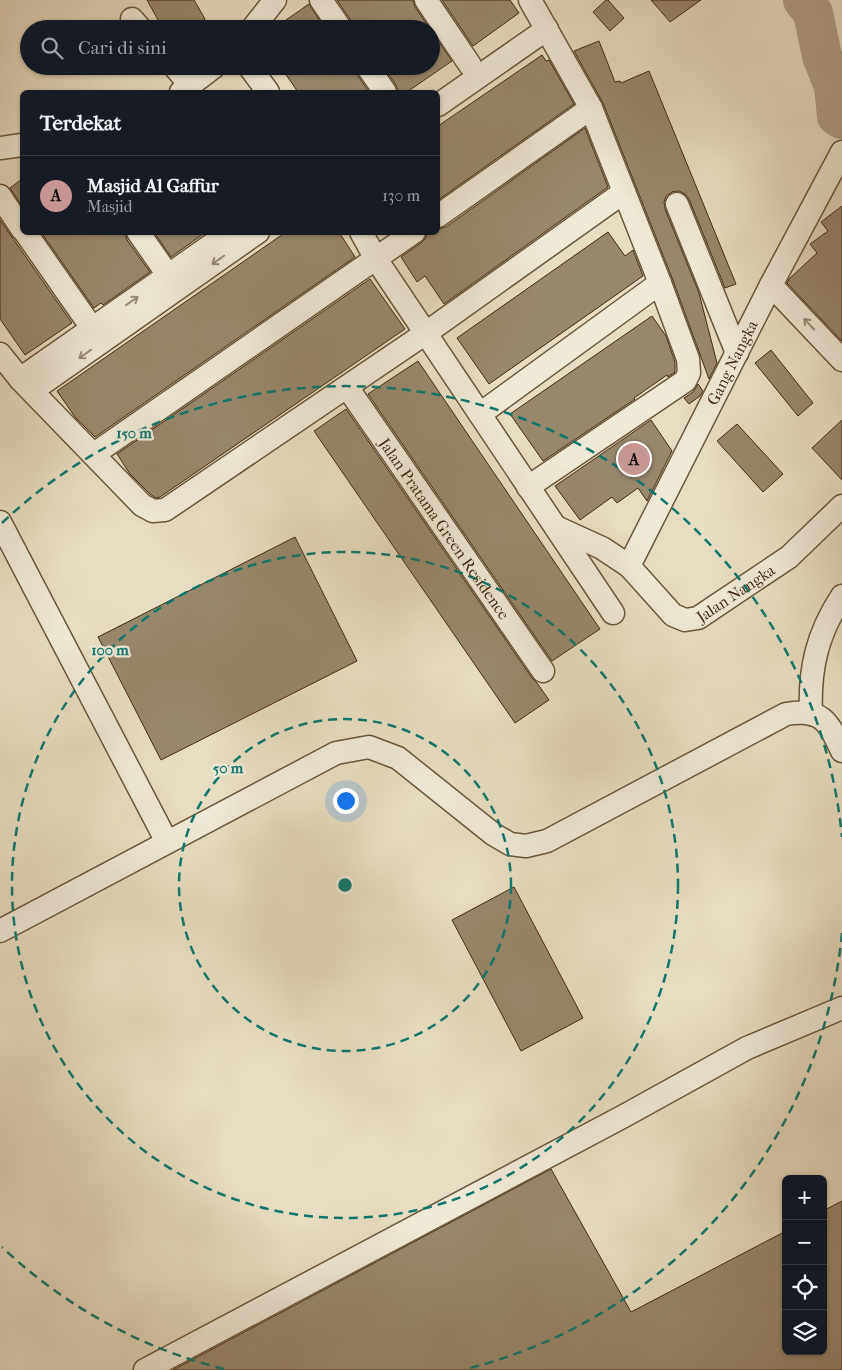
<!DOCTYPE html>
<html lang="id">
<meta charset="utf-8">
<style>
body{margin:0;font-family:"IM FELL French Canon",serif;background:#242831;color:#f1f3f6}
.controls{position:absolute;right:15px;bottom:15px;display:grid;overflow:hidden;border-radius:8px;box-shadow:0 1px 4px #0004}
.controls button{width:45px;height:45px;display:grid;place-items:center;padding:0;border:0;border-bottom:1px solid #363941;background:#171b24;color:#f1f3f6;font:25px sans-serif}
.you{position:absolute;left:345px;top:800px;width:18px;height:18px;margin:-12px;border:4px solid #fff;border-radius:50%;background:#1a73e8;box-shadow:0 0 0 8px #1a73e833}
.badge{display:grid;place-items:center;width:32px;height:32px;border-radius:50%;background:#c59692;color:#111;font-size:16px;font-weight:700}
.pin{position:absolute;translate:-50% -50%;border:2px solid #fff;box-shadow:0 1px 5px #0006}
.list{margin:0;padding:0;list-style:none}
h2{display:flex;justify-content:space-between;align-items:center;height:65px;margin:0;padding:0 20px;font-size:21px}
h2 small{font-size:16px;font-weight:400;color:#9ea1a6}
.list li{display:grid;grid-template-columns:32px 1fr auto;gap:15px;align-items:center;box-sizing:border-box;height:80px;padding:0 20px;border-top:1px solid #363941}
.list b{display:block;font-size:19px;white-space:nowrap}
.list p{margin:0;font-size:16px;white-space:nowrap;color:#9ea1a6}
.list em{font-size:16px;font-style:normal;color:#9ea1a6}
.icon{flex:none;width:28px;height:28px;fill:none;stroke:currentColor;stroke-width:2;stroke-linecap:round;stroke-linejoin:round}
.map{position:relative;flex:none;width:842px;height:1370px;overflow:hidden}
.search{position:absolute;background:#171b24;box-shadow:0 1px 4px #0004;left:20px;top:20px;width:420px;height:55px;display:flex;align-items:center;gap:12px;box-sizing:border-box;padding:0 18px;border-radius:28px;color:#9ea1a6;font-size:19px}
.panel{position:absolute;background:#171b24;box-shadow:0 1px 4px #0004;left:20px;top:90px;width:420px;height:145px;border-radius:8px}
.map>svg:first-child{display:block}
</style>
<div class="map">
<svg width="842" height="1370" viewBox="0 0 842 1370">
<rect width="100%" height="100%" fill="#e7ddc2"/>
<filter id="stains"><feTurbulence type="fractalNoise" baseFrequency=".004" numOctaves="4"/><feColorMatrix values="0 0 0 0 .2 0 0 0 0 .09 0 0 0 0 .02 0 0 0 .5 -.17"/></filter>
<radialGradient id="worn" r=".72"><stop offset=".6" stop-color="#630" stop-opacity="0"/><stop offset="1" stop-color="#630" stop-opacity=".3"/></radialGradient>
<g fill="none" stroke-linecap="round" stroke-linejoin="round">
<!-- river -->
<path stroke="#afa086" stroke-width="40" d="M803,0l10,13 9,43 12,30 3,30 5,3"/>
</g>
<!-- building -->
<path fill="#97876d" stroke="#412a11" d="M147,0h47l11,19 -17,10h-25z
M337,0h76l2,7 15,22h-76l-2,-7z
M442,0h68l9,13 -46,33z
M606,0h2l16,18 -14,13 -17,-19z
M651,0h50l-31,22z
M309,4l16,25h-52z
M431,31l21,30 -45,31h-9l-2,-7 -13,-19h48z
M599,41l16,41 5,-1 1,2 28,-12 87,213 -11,4 -36,-89 -4,-5 -6,-3 -7,1 -6,4 -2,6 1,7 34,84 18,70 -8,16 -37,-101 -69,-175 -29,-52z
M542,55l4,6 3,-1 25,44 -136,96v-74z
M280,66h74l2,7 13,19h-71z
M585,128l23,59 -164,117 -19,-28 -8,6 -16,-25 20,-14 5,-5 1,-6h11v-3l8,-2z
M22,179v27l-12,-18z
M842,206v135l-55,-58 2,-4 28,-26 -7,-9 18,-13 -7,-9z
M0,220l72,103 -47,32 -25,-36z
M41,232h84l2,8 23,32 -47,33 -2,-2 -7,5z
M154,232h52l-35,25z
M286,232h53l16,25 -260,180 -20,-20 -18,-26z
M608,232l17,24 8,-6 10,26 -154,108 -32,-46z
M370,279l35,50 -245,168 -4,1 -6,-4 -20,-20 -13,-20z
M652,316l14,20 9,26v10l-7,5 -1,-2 -33,23 1,1 -92,62 -33,-47z
M771,350l42,53 -15,13 -43,-53z
M418,361l182,268 -48,32 -184,-267z
M698,384l5,7 -3,5 -11,8 -5,-6 9,-6z
M346,409l186,269 5,5 12,17 -34,23 -201,-292z
M651,420l21,31 -25,50 -9,-13 -21,15 -5,-6 -32,23 -25,-34z
M842,420v60l-30,-32z
M737,424l46,50 -20,18 -46,-51z
M295,537l62,124 -196,99 -63,-123z
M514,887l69,131 -62,33 -69,-131z
M551,1169l80,143 155,-81v120h37v-140l19,-10v169h-669z"/>
<g fill="none" stroke-linecap="round" stroke-linejoin="round">
<!-- minor casing -->
<g stroke="#6a573d" stroke-width="25">
<g id="minor">
<path d="M321,0l20,29"/>
<path d="M426,0l44,65"/>
<path d="M132,19l9,10"/>
<path d="M252,29l23,-29"/>
<path d="M174,66l16,19"/>
<path d="M249,66l19,26"/>
<path d="M367,66l18,26"/>
<path d="M181,92l34,-26"/>
<path d="M438,105l109,-76"/>
<path d="M0,148l22,-3"/>
<path d="M0,196l22,33"/>
<path d="M677,204l60,149"/>
<path d="M438,216l153,-108"/>
<path d="M25,232l67,96"/>
<path d="M138,232l30,43"/>
<path d="M361,232l15,27 237,354"/>
<path d="M771,285l71,75"/>
<path d="M0,354l20,25 122,126 11,6 12,-1 261,-177 198,-141"/>
<path d="M20,379l210,-147"/>
<path id="s1" d="M347,387l196,284"/>
<path d="M33,390l225,-158"/>
<path d="M480,414l180,-131"/>
<path d="M94,454l320,-222"/>
<path d="M528,487l157,-106 4,-8 -1,-14 -28,-76 -69,-175 -61,-108"/>
<path d="M0,522l167,320"/>
<path id="s2" d="M556,527l46,21 27,18 44,49 12,5 13,-2 91,-61 53,-51"/>
<path id="s3" d="M629,566l142,-281 71,-133"/>
<path d="M811,714c-2,-45 6,-80 31,-118"/>
<path d="M0,931l336,-178 33,-6 29,11 95,76 17,10 16,2 21,-5 239,-127c36,-6 42,7 56,37"/>
<path d="M145,1370l479,-254 123,-68 95,-40"/>
</g>
</g>
<!-- minor -->
<use href="#minor" stroke="#efe9d7" stroke-width="22"/>
</g>
<!-- one-way arrows -->
<defs><path id="oneway-shaft" d="M-6 0H5M1.5-3L5.5 0L1.5 3" fill="none" stroke-width="1.6" stroke-linecap="round" stroke-linejoin="round" transform="scale(1.25)"/></defs>
<g stroke="#988a74">
<use href="#oneway-shaft" transform="translate(218 260) rotate(145)"/>
<use href="#oneway-shaft" transform="translate(132 301) rotate(-35)"/>
<use href="#oneway-shaft" transform="translate(809 324) rotate(-133)"/>
<use href="#oneway-shaft" transform="translate(85 354) rotate(145)"/>
</g>
<!-- distance rings -->
<g fill="none" stroke="#0f766e" stroke-width="2.5" stroke-dasharray="9 6">
<circle cx="345" cy="885" r="166"/>
<circle cx="345" cy="885" r="333"/>
<path d="M842 933A499 499 0 0 1 466 1369M224 1369A499 499 0 0 1 2 1247M2 523A499 499 0 0 1 842 837"/>
</g>
<g text-anchor="middle" stroke-width="4.5" stroke-linejoin="round" paint-order="stroke">
<!-- street labels -->
<g font-size="16" fill="#412a11" stroke="#efe9d7">
<text dy="6" stroke="none"><textPath href="#s3" startOffset="228">Gang Nangka</textPath></text>
<text dy="6" stroke="none"><textPath href="#s1" startOffset="172">Jalan Pratama Green Residence</textPath></text>
<text dy="6" stroke="none"><textPath href="#s2" startOffset="220">Jalan Nangka</textPath></text>
</g>
</g>
<circle cx="345" cy="885" r="8" fill="#0f766e" stroke="#efe9d7" stroke-width="2.5"/>
<g font-size="15" text-anchor="middle" font-weight="bold" fill="#0f766e" stroke="#efe9d7" stroke-width="4.5" stroke-linejoin="round" paint-order="stroke">
<text x="134" y="438">150 m</text>
<text x="110" y="655">100 m</text>
<text x="228" y="773">50 m</text>
</g>
<rect width="100%" height="100%" filter="url(#stains)"/>
<rect width="100%" height="100%" fill="url(#worn)"/>
</svg>
<div class="controls">
<button>+</button>
<button>−</button>
<button><svg class="icon" aria-label="locate" viewBox="0 0 24 24"><circle cx="12" cy="12" r="6"/><path d="M12 2v4M12 18v4M2 12h4M18 12h4"/></svg></button>
<button><svg class="icon" aria-label="layers" viewBox="0 0 24 24"><path d="M12 4l9 5-9 5-9-5zM3 14l9 5 9-5"/></svg></button>
</div>
<div class="you"></div>
<div class="pin badge" style="left:634px;top:459px">A</div>
<div class="search"><svg class="icon" aria-label="search" viewBox="0 0 24 24"><circle cx="10" cy="10" r="6"/><path d="M15 15l6 6"/></svg>Cari di sini</div>
<section class="panel">
<h2>Terdekat<small></small></h2>
<ul class="list">
<li><span class="badge">A</span><div><b>Masjid Al Gaffur</b><p>Masjid</p></div><em>130 m</em></li>
</ul>
</section>
</div>
